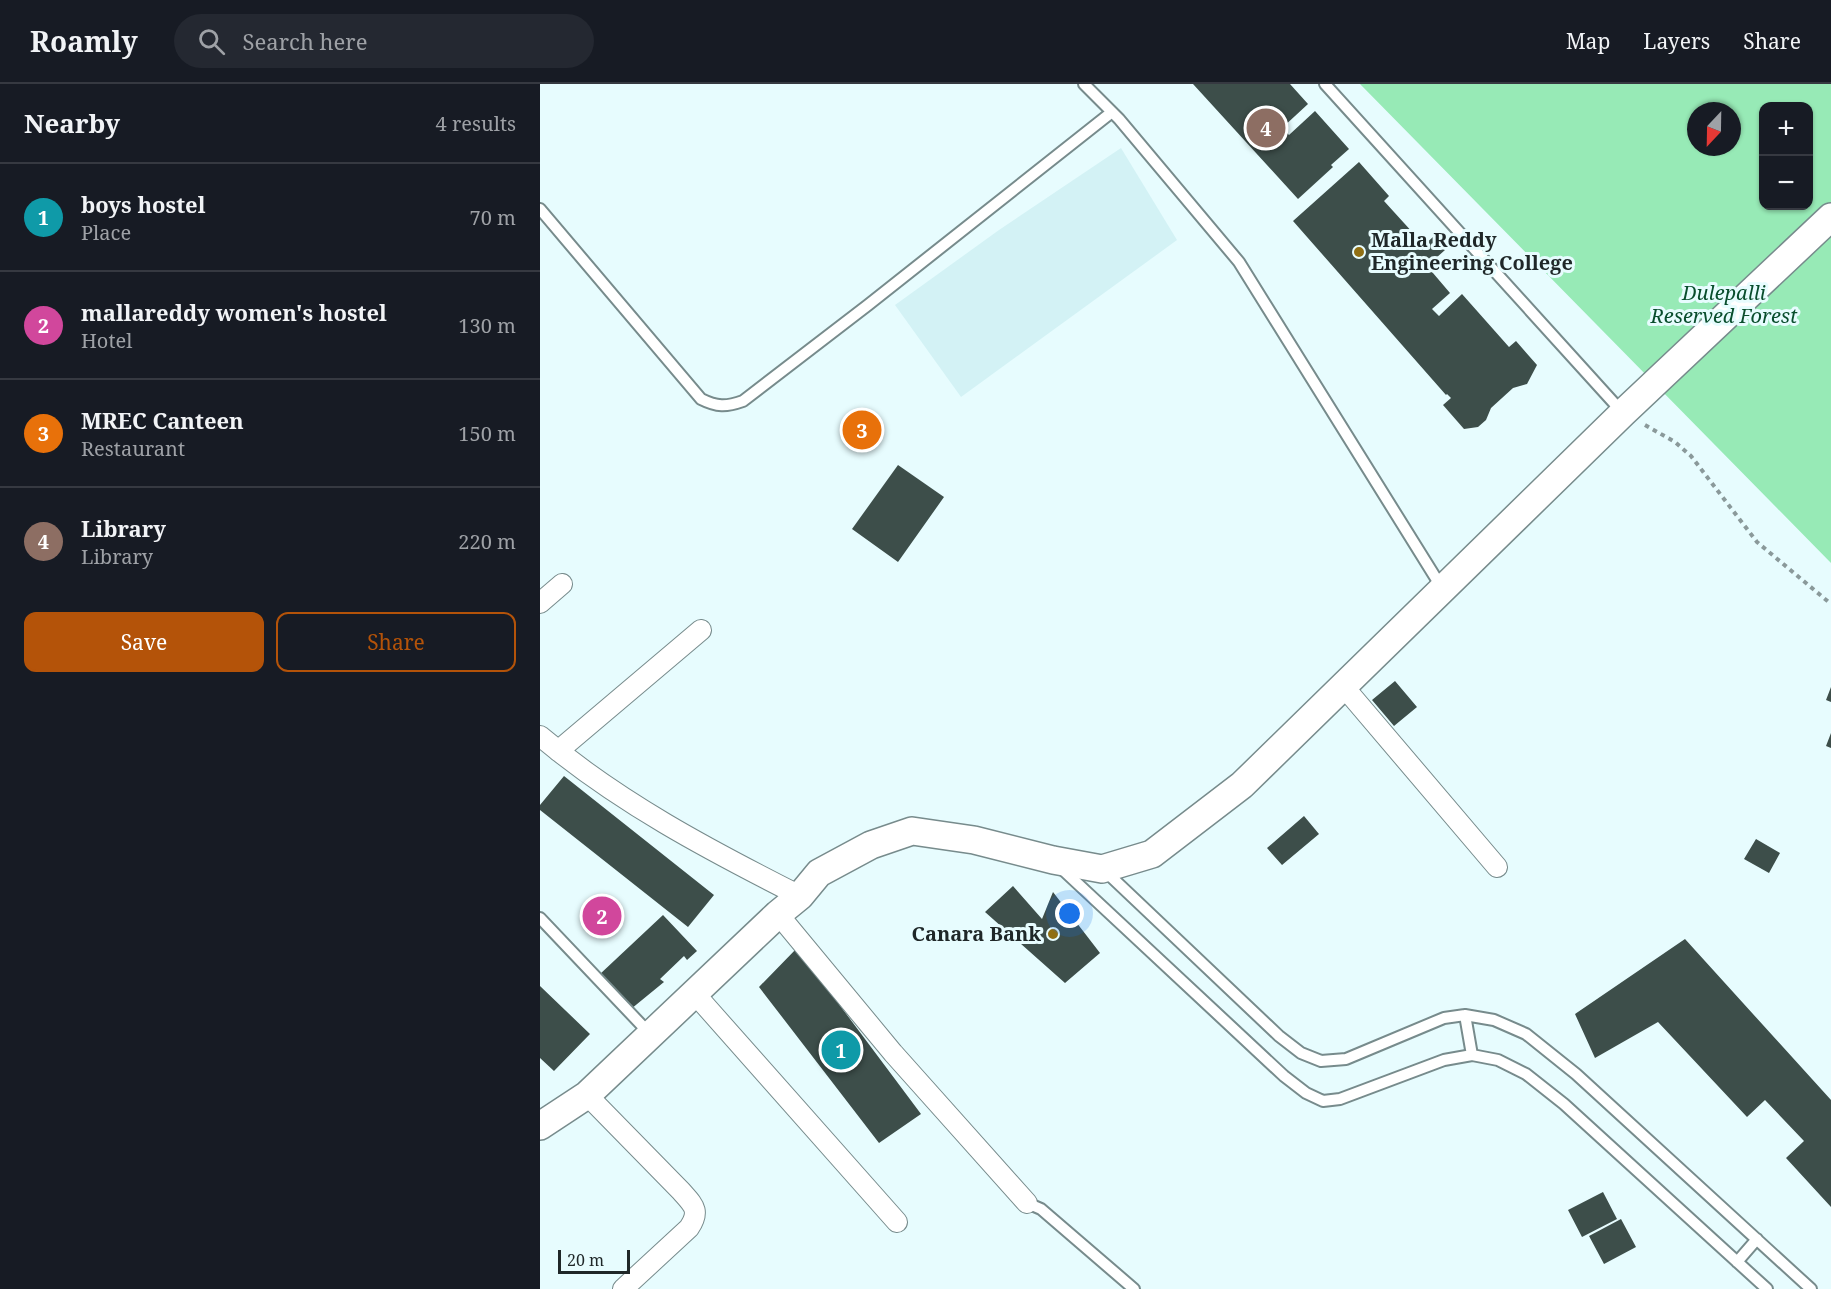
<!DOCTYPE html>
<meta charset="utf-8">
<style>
body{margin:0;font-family:"Noto Serif",serif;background:#242831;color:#f1f3f6}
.controls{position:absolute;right:18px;top:18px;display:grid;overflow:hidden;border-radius:12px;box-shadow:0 2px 4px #0004}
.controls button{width:54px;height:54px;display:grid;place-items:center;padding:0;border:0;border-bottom:2px solid #363941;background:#171b24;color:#f1f3f6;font:30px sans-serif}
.compass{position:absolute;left:1147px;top:18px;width:54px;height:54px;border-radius:50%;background:#171b24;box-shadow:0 2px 4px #0004;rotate:202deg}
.scale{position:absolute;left:18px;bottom:15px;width:72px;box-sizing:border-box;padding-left:6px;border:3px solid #1f2728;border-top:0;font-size:16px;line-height:21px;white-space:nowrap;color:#1f2728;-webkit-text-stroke:4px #e7fcfe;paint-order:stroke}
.you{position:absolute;left:530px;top:830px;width:21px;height:21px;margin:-15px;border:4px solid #fff;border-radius:50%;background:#1a73e8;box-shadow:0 0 0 9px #1a73e833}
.badge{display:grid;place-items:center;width:39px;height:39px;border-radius:50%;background:#b45309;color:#fff;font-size:20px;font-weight:700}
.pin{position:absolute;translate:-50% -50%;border:3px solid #fff;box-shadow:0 2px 6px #0006}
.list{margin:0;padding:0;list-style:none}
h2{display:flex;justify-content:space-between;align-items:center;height:78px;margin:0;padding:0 24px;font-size:26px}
h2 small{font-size:20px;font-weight:400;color:#9ea1a6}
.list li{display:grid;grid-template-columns:39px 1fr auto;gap:18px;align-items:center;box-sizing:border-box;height:108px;padding:0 24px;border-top:2px solid #363941}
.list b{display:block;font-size:22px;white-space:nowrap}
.list p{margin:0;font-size:20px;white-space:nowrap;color:#9ea1a6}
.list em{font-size:20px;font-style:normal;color:#9ea1a6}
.actions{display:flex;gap:12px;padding:18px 24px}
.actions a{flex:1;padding:14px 0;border:2px solid #b45309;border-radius:12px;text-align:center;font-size:21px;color:#b45309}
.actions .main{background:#b45309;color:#fff}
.icon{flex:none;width:33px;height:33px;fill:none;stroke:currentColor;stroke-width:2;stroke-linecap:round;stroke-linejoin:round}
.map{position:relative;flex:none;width:1291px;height:1205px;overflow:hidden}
header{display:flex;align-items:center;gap:36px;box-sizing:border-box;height:84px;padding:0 30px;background:#171b24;border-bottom:2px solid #363941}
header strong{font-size:28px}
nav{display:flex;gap:33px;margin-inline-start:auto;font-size:21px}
.search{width:420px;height:54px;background:#242831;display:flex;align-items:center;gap:15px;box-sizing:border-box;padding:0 21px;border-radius:33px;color:#9ea1a6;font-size:22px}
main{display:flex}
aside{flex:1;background:#171b24}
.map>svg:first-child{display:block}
</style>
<header>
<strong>Roamly</strong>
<div class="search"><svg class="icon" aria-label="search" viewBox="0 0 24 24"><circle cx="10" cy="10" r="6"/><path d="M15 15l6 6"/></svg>Search here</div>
<nav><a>Map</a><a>Layers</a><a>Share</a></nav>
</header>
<main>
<aside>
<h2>Nearby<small>4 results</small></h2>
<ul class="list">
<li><span class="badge" style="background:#0f9aa8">1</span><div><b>boys hostel</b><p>Place</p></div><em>70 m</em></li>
<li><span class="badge" style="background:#d1479c">2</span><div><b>mallareddy women's hostel</b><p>Hotel</p></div><em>130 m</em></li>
<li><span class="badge" style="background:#e8710a">3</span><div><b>MREC Canteen</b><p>Restaurant</p></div><em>150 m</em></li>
<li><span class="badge" style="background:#8d6e63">4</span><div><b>Library</b><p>Library</p></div><em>220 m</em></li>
</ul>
<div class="actions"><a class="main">Save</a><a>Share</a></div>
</aside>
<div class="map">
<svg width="1291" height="1205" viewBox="0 0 1291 1205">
<rect width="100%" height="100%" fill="#e7fcfe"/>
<!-- built -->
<path fill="#d3f2f5" d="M581,64l56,92 -216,157 -66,-92 104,-75z"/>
<!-- green -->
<path fill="#97eab6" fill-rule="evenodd" d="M820,0h471v479zM1224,22h44v100h-44zM1156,27h36v36h-36z"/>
<!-- building -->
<path fill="#3d4e4a" d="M653,0h97l18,20 -26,24 7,7 26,-24 34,38 -18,16 2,2 -35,32z
M819,78l30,34 -5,5 40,44 9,-8 12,13 -18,16 23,27 -18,16 7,7 23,-22 47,53 7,-6 21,24 -10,19 -14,4 -22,20 -5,12 -8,7 -14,2 -21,-24 8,-7 -4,-4 -1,1 -153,-174z
M358,381l46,32 -46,65 -46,-33z
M855,597l22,26 -23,19 -22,-26z
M1291,603v15l-5,-2z
M1291,649v15l-5,-2z
M24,692l150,119 -26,32 -148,-117v-5z
M764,732l15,18 -37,31 -15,-17z
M1216,755l24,14 -11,20 -25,-14z
M473,802l29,33 11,-27 47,61 -35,30 -80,-71z
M123,831l34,36 -10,9 -3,-4 -24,23 4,3 -33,27 -32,-34z
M1145,855l146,161v107l-45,-49 18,-17 -39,-41 -18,17 -89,-95 -63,36 -20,-44z
M257,864l124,166 -42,29 -120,-156z
M0,902l50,48 -36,37 -14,-13z
M1063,1108l14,27 -35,18 -14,-27z
M1081,1135l15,28 -32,17 -15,-28z"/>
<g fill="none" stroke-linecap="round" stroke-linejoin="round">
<!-- lane casing -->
<g stroke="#778b8c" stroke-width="14">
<path id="lane" d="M544,0l35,35 120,143 203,326
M785,0l298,329
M0,125l161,190c16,8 25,8 42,2l125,-96 244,-193
M522,785l222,207 22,17 17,8 17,-2 104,-39 28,-5 26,5 28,14 38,30 203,185
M565,787l174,165 22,17 20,8 25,-2 98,-41 21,-3 29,5 32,14 50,40 235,215
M0,834l111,117
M925,931l7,40
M487,1119l14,6 93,80
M1197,1178l20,-23"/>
</g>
<!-- street casing -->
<g stroke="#778b8c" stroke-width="22">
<path id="street" d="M0,519l22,-19
M804,603l153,180
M0,652c78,66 169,114 260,160
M18,667l143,-121
M238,830l115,139 134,150
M155,910l202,228
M47,1011l94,96c12,14 20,19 8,37l-66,61"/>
</g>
<!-- secondary casing -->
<g stroke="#778b8c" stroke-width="30">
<path id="secondary" d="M0,1042l47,-31 191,-181 22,-18 19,-23 52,-28 41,-14 62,9 79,20 49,9 50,-15 90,-69 381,-372 208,-196"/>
</g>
<!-- path -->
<path stroke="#8a999a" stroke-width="4" stroke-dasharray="4.5 4.5" stroke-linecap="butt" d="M1105,341l30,17 16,14 66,86 74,62"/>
<!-- lane -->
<use href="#lane" stroke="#fff" stroke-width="10"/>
<!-- street -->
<use href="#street" stroke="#fff" stroke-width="20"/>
<!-- secondary -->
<use href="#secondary" stroke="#fff" stroke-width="27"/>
</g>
<!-- markers -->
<g fill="#906f14" stroke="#e7fcfe" stroke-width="2">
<circle cx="819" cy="168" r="6"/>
<circle cx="513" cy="850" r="6"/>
</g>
<g text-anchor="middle" stroke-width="6" stroke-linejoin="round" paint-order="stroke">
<!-- poi labels -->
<g font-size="20" font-weight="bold" fill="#1f2728" stroke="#e7fcfe" text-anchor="start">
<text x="831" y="163">Malla Reddy<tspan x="831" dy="23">Engineering College</tspan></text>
<text x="501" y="857" text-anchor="end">Canara Bank</text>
</g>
<!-- park labels -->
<g font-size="20" font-style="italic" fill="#094e2d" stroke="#e7fcfe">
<text x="1184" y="216">Dulepalli<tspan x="1184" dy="23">Reserved Forest</tspan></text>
</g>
</g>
</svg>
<div class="controls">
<button>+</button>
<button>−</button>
</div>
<svg class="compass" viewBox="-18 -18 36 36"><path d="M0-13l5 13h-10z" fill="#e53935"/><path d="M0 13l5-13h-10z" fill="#9ea1a6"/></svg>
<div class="scale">20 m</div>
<div class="you"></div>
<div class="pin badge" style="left:301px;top:966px;background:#0f9aa8">1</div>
<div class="pin badge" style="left:62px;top:832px;background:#d1479c">2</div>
<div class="pin badge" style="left:322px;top:346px;background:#e8710a">3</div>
<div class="pin badge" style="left:726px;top:44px;background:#8d6e63">4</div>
</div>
</main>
